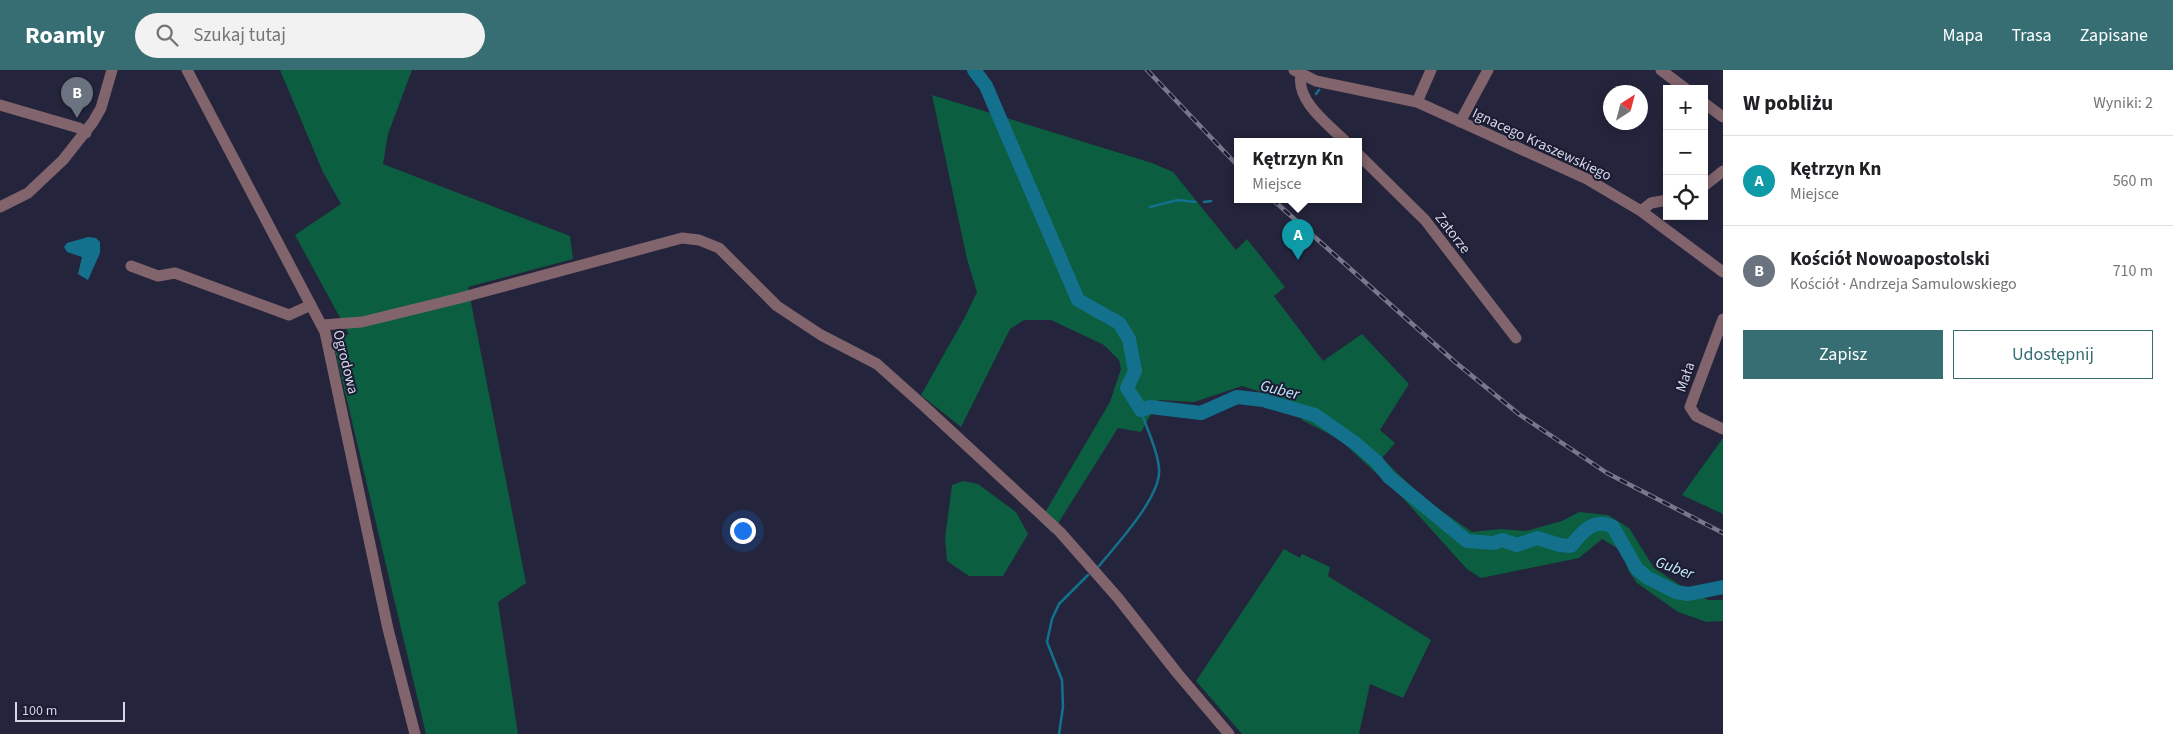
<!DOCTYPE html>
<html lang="pl">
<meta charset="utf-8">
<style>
body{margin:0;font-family:"Source Sans 3",sans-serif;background:#f2f2f2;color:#202124}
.controls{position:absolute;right:15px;top:15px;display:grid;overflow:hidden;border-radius:0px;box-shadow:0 2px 12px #0003}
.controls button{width:45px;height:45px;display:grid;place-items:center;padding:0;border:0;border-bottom:1px solid #e0e0e0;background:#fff;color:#202124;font:25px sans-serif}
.compass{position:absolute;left:1603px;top:15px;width:45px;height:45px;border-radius:50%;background:#fff;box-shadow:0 2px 12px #0003;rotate:36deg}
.scale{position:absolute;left:15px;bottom:12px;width:110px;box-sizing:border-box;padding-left:5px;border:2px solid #d5d6e6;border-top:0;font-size:14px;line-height:18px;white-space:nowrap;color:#d5d6e6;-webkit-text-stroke:4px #1b1b32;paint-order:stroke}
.you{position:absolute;left:742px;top:460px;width:18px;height:18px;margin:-12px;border:4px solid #fff;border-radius:50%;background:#1a73e8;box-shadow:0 0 0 8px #1a73e833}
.badge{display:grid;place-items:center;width:32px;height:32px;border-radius:50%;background:#366e73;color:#fff;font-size:16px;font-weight:700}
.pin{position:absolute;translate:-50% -41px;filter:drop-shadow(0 1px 2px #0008)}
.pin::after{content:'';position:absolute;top:26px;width:18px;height:15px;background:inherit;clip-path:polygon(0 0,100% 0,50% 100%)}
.popup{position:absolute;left:1234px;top:68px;width:128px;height:65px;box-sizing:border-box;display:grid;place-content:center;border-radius:0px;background:#fff;filter:drop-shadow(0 1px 4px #0005);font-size:16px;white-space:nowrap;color:#757577}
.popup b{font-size:19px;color:#202124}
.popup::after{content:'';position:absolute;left:50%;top:100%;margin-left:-10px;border:10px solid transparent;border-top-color:#fff}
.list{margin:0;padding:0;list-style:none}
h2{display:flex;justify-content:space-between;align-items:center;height:65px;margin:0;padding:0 20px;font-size:21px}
h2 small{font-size:16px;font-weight:400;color:#757577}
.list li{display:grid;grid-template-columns:32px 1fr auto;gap:15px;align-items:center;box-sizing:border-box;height:90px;padding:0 20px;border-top:1px solid #e0e0e0}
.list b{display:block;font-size:19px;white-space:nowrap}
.list p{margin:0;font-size:16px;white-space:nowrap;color:#757577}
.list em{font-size:16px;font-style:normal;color:#757577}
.actions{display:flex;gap:10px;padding:15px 20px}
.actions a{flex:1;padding:11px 0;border:1px solid #366e73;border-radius:0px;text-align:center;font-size:18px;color:#366e73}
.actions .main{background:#366e73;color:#fff}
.icon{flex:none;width:28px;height:28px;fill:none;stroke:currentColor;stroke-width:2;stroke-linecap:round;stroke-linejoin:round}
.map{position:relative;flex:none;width:1723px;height:664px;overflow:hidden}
header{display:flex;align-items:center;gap:30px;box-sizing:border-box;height:70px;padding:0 25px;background:#366e73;color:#fff}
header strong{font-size:24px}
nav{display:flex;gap:28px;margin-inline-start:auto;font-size:18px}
.search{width:350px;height:45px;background:#f2f2f2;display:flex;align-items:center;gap:12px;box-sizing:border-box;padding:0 18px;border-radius:28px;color:#757577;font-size:19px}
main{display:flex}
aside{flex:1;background:#fff}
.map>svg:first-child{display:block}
</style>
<header>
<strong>Roamly</strong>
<div class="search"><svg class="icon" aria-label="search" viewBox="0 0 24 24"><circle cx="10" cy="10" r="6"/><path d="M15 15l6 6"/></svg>Szukaj tutaj</div>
<nav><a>Mapa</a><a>Trasa</a><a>Zapisane</a></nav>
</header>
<main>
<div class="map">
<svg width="1723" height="664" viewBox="0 0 1723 664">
<rect width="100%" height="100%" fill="#24253c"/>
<!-- green -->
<path fill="#0b5e3f" d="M280,0h132l-24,64 -5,30 187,72 3,23 -105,28 58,296 -28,19 20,132h-92l-93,-393 16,-7 -54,-99 46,-31 -18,-32z
M932,25l220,68 21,9 63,78 11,-11 38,48 -11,9 49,65 39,-27 47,50 -29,46 15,13 -13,15 41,40 49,34 28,-3 26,2 36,-10 17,-9 29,3 21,13 25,40 41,27 14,5h14v21l-16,1 -29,-10 -41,-29 -9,-13 -6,-19 -20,-12 -23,19 -98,20 -14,-9 -66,-73 -62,-57 -37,-19 3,-14 -63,-20 -48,16 -35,-2 -18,32 -23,-4 -66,105 -12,-12 70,-119 11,-33 -2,-9 -15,-15 -53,-25h-27l-14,9 -49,98 -40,-32 44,-78 12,-25 -10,-33z
M1723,368v76l-41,-19z
M963,411l15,3 38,28 12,22 -25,42h-34l-22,-15 -2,-23 7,-53z
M1284,479l16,9 2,-4 28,13 -2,9 103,64 -28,58 -33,-14 -11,50h-117l-46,-53z"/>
<!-- water -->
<path fill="#13718d" d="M88,167l8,1 4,4v11l-12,27 -10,-6 4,-17 -15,-5 -3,-5 3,-4z"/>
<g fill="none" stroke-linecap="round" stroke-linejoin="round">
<!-- stream -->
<path stroke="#13718d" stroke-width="2.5" d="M1316,24l3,-4
M1204,132l7,-1
M1150,137l28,-7 17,2
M1099,496c17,-21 63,-70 60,-97 -1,-20 -13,-40 -18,-59
M1059,664l4,-27 -1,-27 -15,-38 5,-23 7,-15 29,-29"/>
<!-- river -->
<path stroke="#13718d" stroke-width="14" d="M974,0l12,16 92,214 41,23 10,16 6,32 -8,17 14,22 9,-3 51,6 36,-16 26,3 52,15 40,28 21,18 13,16 78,64 27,2 8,-3 15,5 20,-7 23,7 11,1c11,-14 23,-29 42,-19l24,42 11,9 28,14 12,2 35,-7"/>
<!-- minor -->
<path stroke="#82646c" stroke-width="11" d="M187,0l138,262 63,297 27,105
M1294,0l22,11 101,21 170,77 54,32 82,61
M1661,0l25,19
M1301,5c-5,26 27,49 44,66
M1417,32l14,-32
M1704,33l19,14
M0,35l79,23 7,5
M1460,52l28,-52
M1358,84l67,66 91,118
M1704,116l19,-15
M0,137l28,-14 35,-33 30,-38 8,-14 11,-38
M1641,141l10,-8 16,-3
M131,196l27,10 17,-3 114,42 22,-10
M1723,249l-33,88 6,9 27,13
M322,255l40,-3 98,-24 222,-60 17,2 20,8 58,58 44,29 56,29 47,42 136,126 58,66 60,76 51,60"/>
<!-- rail casing -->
<g stroke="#77788b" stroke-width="4.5">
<path id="rail" d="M1147,0l91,96
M1272,129l183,163 65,53 87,58 116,60"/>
</g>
<!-- rail -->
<use href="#rail" stroke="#1b1b32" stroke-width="2.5" stroke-dasharray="8" stroke-linecap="butt"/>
</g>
<g text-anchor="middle" stroke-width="4" stroke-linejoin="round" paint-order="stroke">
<!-- street labels -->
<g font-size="15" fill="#d5d6e6" stroke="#1b1b32">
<text transform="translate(1542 74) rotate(25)" y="5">Ignacego Kraszewskiego</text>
<text transform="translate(1453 163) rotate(52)" y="5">Zatorze</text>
<text transform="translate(346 292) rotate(76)" y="5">Ogrodowa</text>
<text transform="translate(1685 307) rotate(-71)" y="5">Mała</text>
</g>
<!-- water labels -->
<g font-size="16" font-style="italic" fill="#c3ecfd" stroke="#1b1b32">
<text transform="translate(1280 319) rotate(14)" y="6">Guber</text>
<text transform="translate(1675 497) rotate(20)" y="6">Guber</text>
</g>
</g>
</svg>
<div class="controls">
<button>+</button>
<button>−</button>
<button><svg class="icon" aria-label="locate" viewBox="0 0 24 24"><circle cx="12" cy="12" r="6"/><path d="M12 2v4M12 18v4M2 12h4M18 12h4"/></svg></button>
</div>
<svg class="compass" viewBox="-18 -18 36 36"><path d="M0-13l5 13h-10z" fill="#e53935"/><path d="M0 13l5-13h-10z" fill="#757577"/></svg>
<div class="scale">100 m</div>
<div class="you"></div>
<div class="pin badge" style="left:1298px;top:190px;background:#0f9aa8">A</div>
<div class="popup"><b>Kętrzyn Kn</b>Miejsce</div>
<div class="pin badge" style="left:77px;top:48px;background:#6b7280">B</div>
</div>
<aside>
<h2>W pobliżu<small>Wyniki: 2</small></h2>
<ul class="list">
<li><span class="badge" style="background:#0f9aa8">A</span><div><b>Kętrzyn Kn</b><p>Miejsce</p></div><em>560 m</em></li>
<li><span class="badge" style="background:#6b7280">B</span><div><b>Kościół Nowoapostolski</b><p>Kościół · Andrzeja Samulowskiego</p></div><em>710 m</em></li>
</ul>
<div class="actions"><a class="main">Zapisz</a><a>Udostępnij</a></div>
</aside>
</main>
